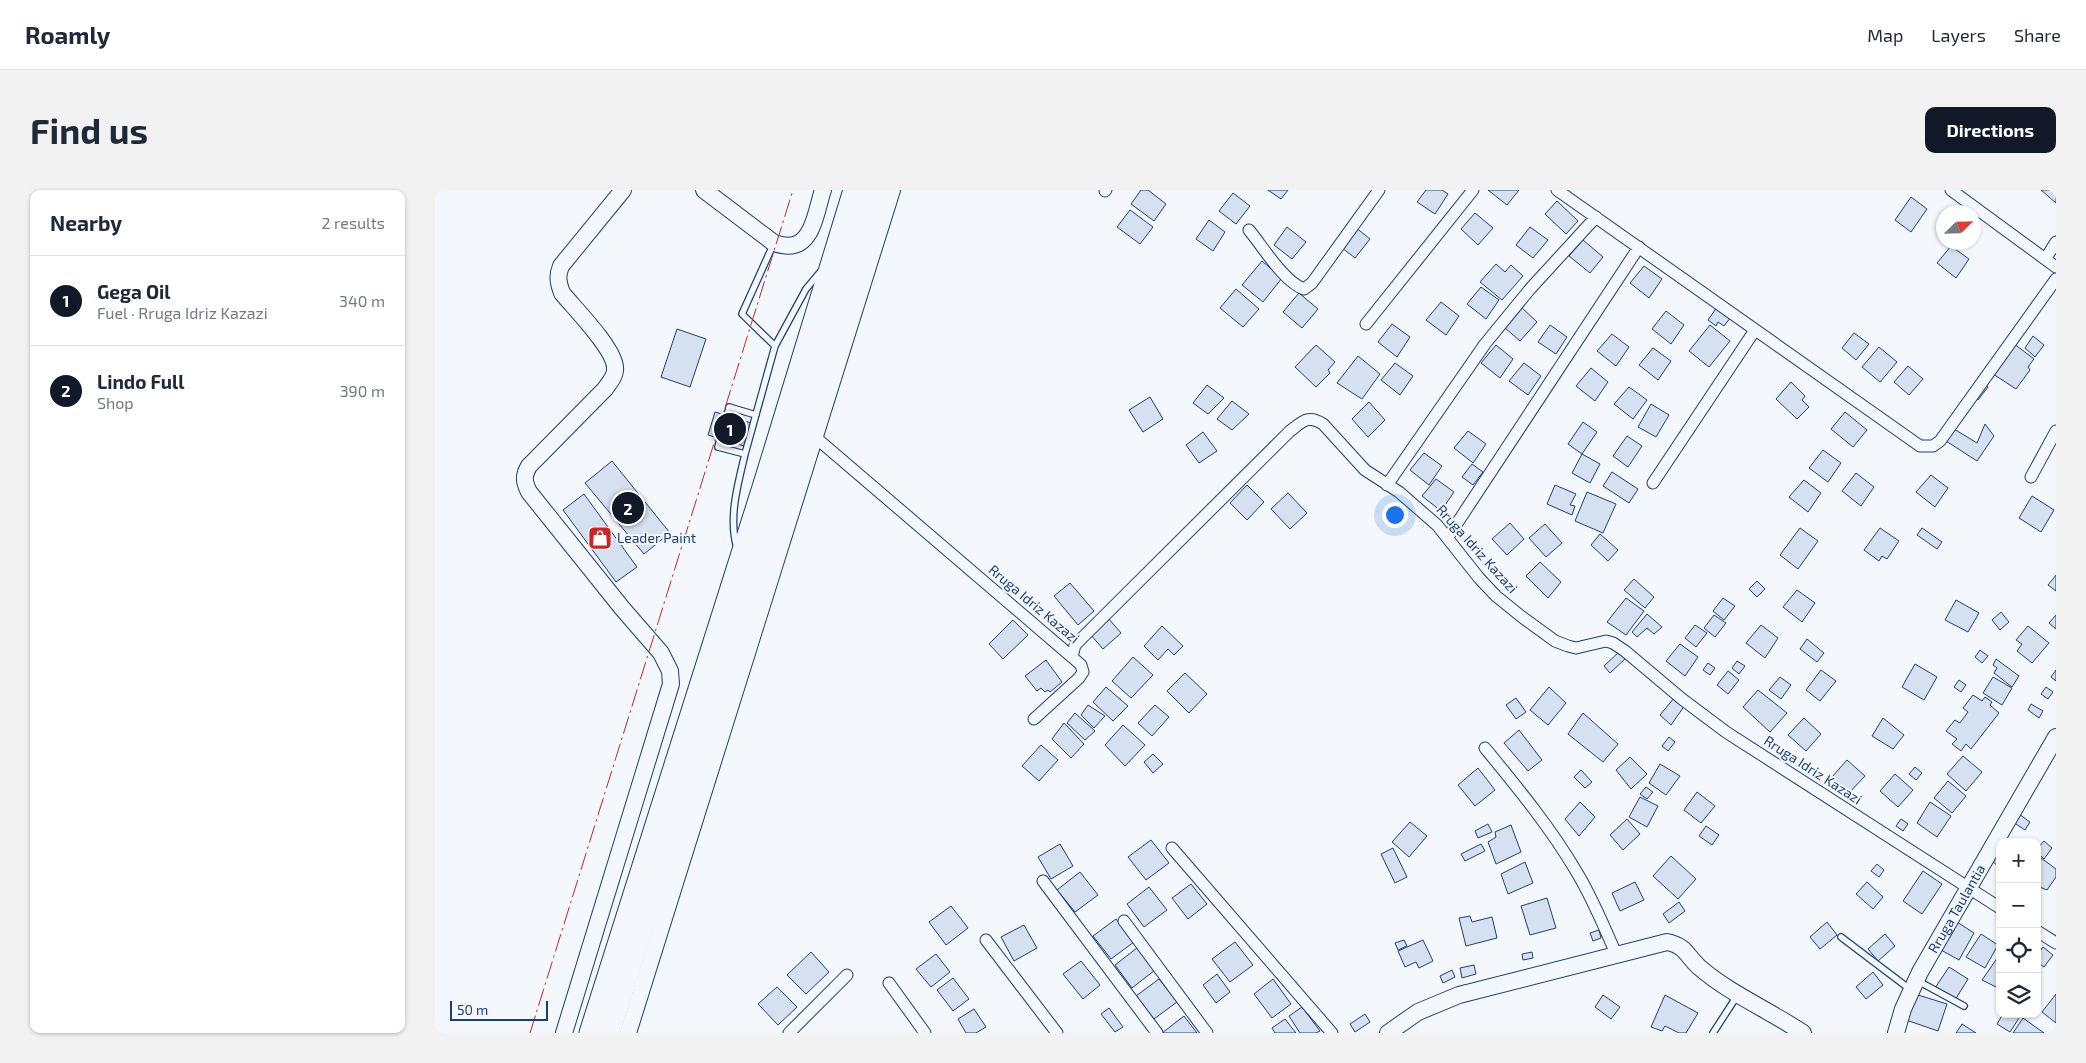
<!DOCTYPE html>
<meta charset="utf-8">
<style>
body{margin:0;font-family:"Exo 2",sans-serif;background:#f2f2f3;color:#1f2937}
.controls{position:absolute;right:15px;bottom:15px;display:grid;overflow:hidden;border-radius:10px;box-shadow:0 1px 4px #0004}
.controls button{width:45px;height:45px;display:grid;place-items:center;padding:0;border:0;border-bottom:1px solid #e0e1e3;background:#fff;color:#1f2937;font:25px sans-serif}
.compass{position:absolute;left:1501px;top:15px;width:45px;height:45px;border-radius:50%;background:#fff;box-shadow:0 1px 4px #0004;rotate:67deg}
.scale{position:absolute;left:15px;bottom:12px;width:98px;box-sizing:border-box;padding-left:5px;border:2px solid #1d3f73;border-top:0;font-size:14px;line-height:18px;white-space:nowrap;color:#1d3f73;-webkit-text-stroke:4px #f4f7fb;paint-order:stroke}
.you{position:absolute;left:959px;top:324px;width:18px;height:18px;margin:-12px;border:4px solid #fff;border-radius:50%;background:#1a73e8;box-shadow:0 0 0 8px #1a73e833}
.badge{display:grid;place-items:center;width:32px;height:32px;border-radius:50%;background:#111827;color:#fff;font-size:16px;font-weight:700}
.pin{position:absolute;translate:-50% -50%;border:2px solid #fff;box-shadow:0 1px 5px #0006}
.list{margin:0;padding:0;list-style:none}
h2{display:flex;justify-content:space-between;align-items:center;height:65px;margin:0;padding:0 20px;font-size:21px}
h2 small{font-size:16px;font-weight:400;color:#747a83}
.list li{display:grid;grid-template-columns:32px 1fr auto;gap:15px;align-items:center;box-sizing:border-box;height:90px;padding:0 20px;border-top:1px solid #e0e1e3}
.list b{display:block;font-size:19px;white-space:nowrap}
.list p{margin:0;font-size:16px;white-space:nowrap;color:#747a83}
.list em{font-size:16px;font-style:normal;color:#747a83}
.icon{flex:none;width:28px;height:28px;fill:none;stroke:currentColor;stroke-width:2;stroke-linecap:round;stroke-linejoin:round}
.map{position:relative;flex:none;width:1621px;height:843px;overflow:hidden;border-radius:10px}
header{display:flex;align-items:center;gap:30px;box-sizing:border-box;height:70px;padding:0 25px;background:#fff;border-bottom:1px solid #e0e1e3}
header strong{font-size:24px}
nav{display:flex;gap:28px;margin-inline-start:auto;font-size:18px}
.intro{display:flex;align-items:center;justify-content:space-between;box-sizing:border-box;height:120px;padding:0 30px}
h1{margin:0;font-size:35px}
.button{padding:12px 22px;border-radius:10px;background:#111827;color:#fff;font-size:18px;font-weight:700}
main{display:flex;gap:30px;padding:0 30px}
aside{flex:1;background:#fff;border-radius:10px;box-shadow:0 1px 4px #0004}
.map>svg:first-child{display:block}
</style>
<header>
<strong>Roamly</strong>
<nav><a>Map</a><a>Layers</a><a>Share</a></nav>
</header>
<div class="intro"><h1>Find us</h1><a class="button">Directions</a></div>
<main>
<aside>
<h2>Nearby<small>2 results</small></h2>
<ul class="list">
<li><span class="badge">1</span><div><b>Gega Oil</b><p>Fuel · Rruga Idriz Kazazi</p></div><em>340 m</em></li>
<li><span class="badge">2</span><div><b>Lindo Full</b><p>Shop</p></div><em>390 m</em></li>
</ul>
</aside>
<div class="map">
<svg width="1621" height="843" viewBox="0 0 1621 843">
<rect width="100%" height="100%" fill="#f4f7fb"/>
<!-- building -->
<path fill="#d5e0f0" stroke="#1d3f73" d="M706,0h7l18,14 -12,17 -23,-17z
M833,0h20l-7,9z
M991,0h16l6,4 -13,20 -18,-12z
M1053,0h31l-12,15z
M1606,0h15v13z
M798,3l17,13 -14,18 -17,-13z
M1476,7l16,12 -16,23 -16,-12z
M1122,11l21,20 -12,13 -21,-20z
M695,20l23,17 -13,17 -23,-17z
M1040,23l18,15 -15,17 -17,-16z
M774,30l16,12 -12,19 -17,-12z
M852,37l19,15 -14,17 -18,-14z
M920,37l15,12 -15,19 -14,-11z
M1095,37l18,13 -15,18 -17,-13z
M1148,50l20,17 -13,16 -21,-17z
M1516,56l18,13 -13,19 -19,-15z
M827,71l20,17 -19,24 -21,-17z
M1061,74l9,8 6,-7 12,11 -21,24 -22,-18z
M1209,76l18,13 -13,19 -19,-15z
M1046,97l18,13 -13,19 -19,-15z
M801,99l23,20 -16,18 -23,-19z
M864,103l19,16 -16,19 -19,-16z
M1006,112l18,14 -13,19 -20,-15z
M1086,117l16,15 -17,19 -16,-14z
M1282,117l14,10 -7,9 -6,-4 -2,4 -8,-6z
M1231,121l18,14 -13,19 -19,-15z
M957,134l18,13 -13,20 -19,-15z
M1115,135l17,12 -11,17 -18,-12z
M1275,135l20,16 -21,26 -20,-16z
M242,139l29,10 -16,48 -29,-10z
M1419,143l15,11 -13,16 -14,-12z
M1177,144l17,13 -13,19 -19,-15z
M1598,146l11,9 -9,12 -10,-9z
M1578,153l21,16 -6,8 2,3 -14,19 -26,-17z
M881,155l19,17 -7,8 2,3 -14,14 -21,-20z
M1061,155l17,14 -13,19 -19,-15z
M1444,157l18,15 -17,20 -18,-15z
M1218,158l18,13 -13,19 -19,-15z
M923,166l22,18 -18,25 -25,-16z
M960,173l18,13 -13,19 -19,-15z
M1089,173l17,13 -13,19 -19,-14z
M1473,176l15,13 -14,16 -15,-13z
M1156,178l17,14 -13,19 -19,-15z
M1356,192l14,14 -3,4 7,7 -12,12 -21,-20z
M1548,193l5,4 -10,13 -5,-4z
M772,195l17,13 -16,16 -15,-11z
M1194,197l18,13 -14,19 -19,-15z
M715,207l13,22 -20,13 -14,-22z
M797,211l17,13 -17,16 -15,-11z
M934,212l16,18 -17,17 -16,-18z
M1216,214l18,11 -13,22 -18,-10z
M280,222l36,11 -7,23 -36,-11z
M1410,222l22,18 -14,17 -22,-18z
M1148,232l14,10 -15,22 -14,-10z
M1550,234l9,12 -17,25 -31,-20 8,-12 23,14z
M1033,241l18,13 -13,19 -19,-15z
M768,242l14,19 -18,12 -13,-18z
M1192,246l15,10 -14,21 -15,-11z
M1388,260l18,13 -13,19 -19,-14z
M989,263l18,13 -13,19 -19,-15z
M1147,264l18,10 -10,19 -18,-10z
M177,271l58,72 -26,21 -59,-71z
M1037,274l11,8 -10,13 -11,-8z
M1177,282l26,17 -9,14 -26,-17z
M1421,283l18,14 -13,19 -19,-15z
M1496,285l17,13 -13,19 -19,-15z
M1001,289l18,13 -13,19 -19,-15z
M1369,290l17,13 -13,19 -19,-15z
M812,295l17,17 -17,18 -17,-17z
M1120,295l21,9 -6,11 5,1 -3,9 -25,-11z
M1152,302l29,12 -13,29 -28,-12z
M853,303l19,20 -17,16 -19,-20z
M149,304l53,73 -21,15 -53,-72z
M1597,306l22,14 -13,22 -22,-14z
M1075,333l14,16 -17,16 -15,-16z
M1110,334l17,19 -16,14 -17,-19z
M1365,338l18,13 -20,28 -18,-14z
M1445,338l19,13 -12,18 -5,-3 -3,5 -15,-11z
M1487,338l20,14 -5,7 -20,-14z
M1165,344l18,16 -10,11 -17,-16z
M1105,372l21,20 -13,16 -22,-22z
M1621,385v16l-8,-6z
M1199,389l20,18 -9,11 -21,-18z
M1322,391l8,8 -8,8 -8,-8z
M635,393l24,28 -16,14 -24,-29z
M1362,400l18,13 -13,19 -19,-15z
M1191,408l18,13 -18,24 -19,-13z
M1288,408l12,8 -11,14 -11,-9z
M1521,410l23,13 -11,19 -23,-12z
M1566,422l8,10 -9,8 -8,-10z
M1212,424l15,13 -8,7 -7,-6 -10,9 -5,-5z
M1279,425l12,8 -11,14 -11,-9z
M1621,425v14l-7,-6z
M673,428l13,15 -18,16 -13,-15z
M578,430l15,15 -25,24 -14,-15z
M1260,435l12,8 -11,14 -11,-9z
M1326,435l17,13 -13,20 -19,-15z
M727,436l21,20 -9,9 -6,-6 -10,11 -14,-14z
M1593,436l21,17 -17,20 -15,-12 5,-7 -6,-4z
M1372,449l17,14 -7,9 -17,-13z
M1245,454l18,13 -13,19 -19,-15z
M1186,460l6,7 -17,16 -6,-7z
M1545,460l8,6 -6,7 -7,-6z
M698,467l20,18 -22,23 -19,-17z
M1561,469l23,17 -7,11 -18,-14 3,-5 -4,-3z
M611,470l16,22 -12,10 -2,-2 -3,2 -4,-4 -4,3 -12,-15z
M1302,471l8,5 -6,8 -7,-6z
M1273,473l7,5 -5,7 -7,-5z
M1480,474l22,13 -13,23 -22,-13z
M1386,480l15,11 -16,20 -14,-11z
M1621,480v11l-5,-4z
M1293,481l11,9 -11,14 -11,-9z
M750,483l22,21 -18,19 -22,-22z
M1345,487l11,8 -10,14 -12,-9z
M1558,487l19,11 -10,17 -19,-12z
M1524,490l7,5 -5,7 -7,-5z
M671,497l22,19 -15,15 -20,-19z
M1114,497l17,16 -18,22 -18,-15z
M1611,497l7,5 -5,7 -7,-5z
M1323,500l29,23 -17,19 -27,-25z
M1538,505l9,6 3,-4 7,5 -2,3 9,8 -28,36 -5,-5 -5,7 -9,-7 5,-5 -11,-8 9,-11 5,3 8,-11 -5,-4z
M1081,508l10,14 -10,7 -10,-14z
M1239,508l11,7 -14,20 -11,-10z
M1596,514l12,7 -4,7 -11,-8z
M653,515l17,11 -11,12 -13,-13z
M720,515l14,12 -17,19 -14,-13z
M640,523l20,18 -10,9 -18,-17z
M1148,523l35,31 -15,18 -35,-28z
M1369,528l17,16 -15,17 -18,-16z
M1448,528l21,17 -11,14 -21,-13z
M629,533l20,21 -13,14 -19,-19z
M688,535l22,20 -20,21 -20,-21z
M1084,540l23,30 -14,11 -24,-28z
M1234,547l6,5 -7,9 -6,-5z
M606,555l17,15 -19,21 -17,-15z
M718,564l10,10 -10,9 -9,-11z
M1528,566l19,16 -16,19 -19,-17z
M1195,567l17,17 -16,15 -15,-19z
M1412,570l18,16 -16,17 -17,-16z
M1225,574l20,12 -14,19 -17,-12z
M1480,577l7,6 -6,7 -7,-6z
M1043,578l17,22 -20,16 -17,-21z
M1146,580l11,12 -7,6 -11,-11z
M1460,584l18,16 -15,17 -18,-16z
M1513,591l18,15 -14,17 -18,-15z
M1211,597l7,5 -6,7 -7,-5z
M1262,602l18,14 -14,17 -17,-13z
M1205,607l18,9 -11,21 -18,-10z
M1145,612l15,15 -16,19 -14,-17z
M1495,612l21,14 -14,21 -20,-14z
M1584,624l11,8 -5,8 -12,-8z
M1192,629l13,15 -17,16 -13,-15z
M1466,629l7,5 -5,7 -7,-5z
M975,632l17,14 -18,21 -17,-15z
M1053,634l4,8 -14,6 -3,-7z
M1076,635l10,27 -25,12 -8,-22 8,-5 -1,-5z
M1271,636l13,9 -7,10 -13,-9z
M716,650l18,23 -23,17 -18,-23z
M1609,651l8,7 -8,11 -3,-3 -4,3v-10z
M625,654l13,22 -22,13 -13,-22z
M1046,654l4,7 -20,10 -4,-7z
M958,658l14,29 -12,6 -14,-29z
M1565,659v19l-9,-8z
M1236,666l25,23 -18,20 -25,-23z
M1606,668l15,11v8l-9,13 -10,-4v-22z
M1090,672l8,21 -25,11 -7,-20z
M1442,674l7,6 -5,7 -8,-6z
M1488,681l19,13 -20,30 -19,-13z
M645,682l18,23 -23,17 -18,-22z
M1200,692l9,18 -24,11 -8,-18z
M1432,692l16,15 -10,12 -17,-15z
M756,694l16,20 -19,15 -16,-21z
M714,697l18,23 -23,17 -17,-23z
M1112,708l9,30 -26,7 -9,-29z
M1244,712l6,9 -16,12 -6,-9z
M516,716l17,22 -22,17 -17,-23z
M1035,726l2,6 20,-5 5,21 -31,8 -7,-28z
M681,729l18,23 -23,17 -18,-23z
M1392,732l10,13 -17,14 -10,-12z
M1522,732l17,11 -15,27 -18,-10z
M589,735l13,23 -23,13 -13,-24z
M1164,740l2,8 -8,3 -3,-8z
M1450,744l10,12 -17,15 -10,-12z
M1546,744l17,11 -13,23 -19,-11z
M969,750l3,6 -9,4 -3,-7z
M988,750l10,21 -14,7 -3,-6 -11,5 -7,-16z
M800,752l18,23 -23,17 -18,-23z
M1608,757l10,8 -9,12 -7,-5v-7z
M702,758l18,22 -23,18 -17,-23z
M376,762l18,20 -23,22 -19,-19z
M1097,762l1,6 -10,2 -1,-6z
M501,764l14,18 -19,15 -15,-18z
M1563,767l2,1v31l-18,-9z
M646,771l19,24 -17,14 -20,-25z
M1039,775l2,9 -14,4 -2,-10z
M1514,777l19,12 -13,21 -20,-12z
M1017,780l3,7 -12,6 -3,-7z
M1438,782l10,13 -17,14 -10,-12z
M782,784l13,18 -14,11 -13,-18z
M518,788l16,21 -16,12 -16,-21z
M724,789l18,23 -23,17 -18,-23z
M838,789l18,25 -19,14 -18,-24z
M342,797l20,20 -19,18 -20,-21z
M1480,804l32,10 -9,27 -32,-11z
M1621,804v29l-14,-11z
M1168,805l17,12 -9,12 -16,-12z
M1230,805l33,18 -12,20h-7l-14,-7 -3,5 -11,-4z
M867,817l18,24 -4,2h-16l-11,-17z
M674,818l14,19 -8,5 -14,-18z
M539,819l12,18 -10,6h-10l-8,-14z
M930,824l5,8 -15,10 -5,-8z
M1568,824l18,1 -11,17 -13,-8z
M749,826l13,17h-35l4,-3z
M1588,828l21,15h-31z
M850,829l11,14h-21l-3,-5z
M1527,834l14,9h-20z"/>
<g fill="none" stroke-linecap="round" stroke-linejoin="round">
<!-- lane casing -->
<g stroke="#1d3f73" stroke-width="8">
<path id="lane" d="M340,156l31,-57 15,-18
M292,226l2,-9 27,8
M285,249l-2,8 27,7 30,-108 -33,-32 31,-69
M302,358c-9,-30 1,-64 8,-94
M1406,747l70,53
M1483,791l46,25
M1278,843l24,-37"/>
</g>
<!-- street casing -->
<g stroke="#1d3f73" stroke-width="13">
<path id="street" d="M1122,0l363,256h13l7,-5 116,-162
M1516,0l105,77
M670,1l1,-1
M814,40c14,17 35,52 55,59l8,-6 67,-93
M1611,68l10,-16
M931,134l107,-134
M380,247l257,220 3,-12 215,-214c12,-9 18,-17 33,-7l42,46 34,22 38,33 42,53 17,18 26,21 33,24 13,5 8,2 30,-7 7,2 12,8 57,48 44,33 274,176
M1596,287l25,-46
M1218,293l102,-153
M952,295l98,-141 45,-55 66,-72
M1013,347l191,-290
M599,529l45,-41 4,-6 -2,-7 -9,-8
M1050,558c32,39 65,79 91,123 16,26 28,55 40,83
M737,658l160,185
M608,691l114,152
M689,731l83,112
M1602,741l19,12
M551,750l71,93
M454,793l36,50
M354,843l58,-58"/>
</g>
<!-- secondary casing -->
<g stroke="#1d3f73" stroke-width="18">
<g id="secondary">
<path d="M269,0l70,53c6,2 13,4 20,2 20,-5 23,-38 29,-55"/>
<path d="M129,843l107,-349 -1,-13 -9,-18 -39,-45 -93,-116c-5,-10 -6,-16 0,-26l76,-77c4,-6 11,-13 10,-21 0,-19 -40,-59 -53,-75 -4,-11 -5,-17 -1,-27l62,-76"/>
<path d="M193,843l264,-843"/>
<path d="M953,843l30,-21 41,-17 208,-53c19,4 19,13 32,25 31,27 70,43 104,66"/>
<path id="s1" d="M1461,843l7,-24 17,-37 136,-235"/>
</g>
</g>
<!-- highway casing -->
<g stroke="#1d3f73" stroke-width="23">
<path id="highway" d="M155,843l175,-552 89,-291
M174,843l266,-843"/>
</g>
<!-- lane -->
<use href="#lane" stroke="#f4f7fb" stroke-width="5.5"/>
<!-- street -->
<use href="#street" stroke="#f4f7fb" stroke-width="11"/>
<!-- secondary -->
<use href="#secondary" stroke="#f4f7fb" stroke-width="16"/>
<!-- highway -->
<use href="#highway" stroke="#f4f7fb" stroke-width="21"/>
<!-- power -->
<path stroke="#c62828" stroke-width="1" stroke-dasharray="18 4 2.5 4" stroke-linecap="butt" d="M95,843l263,-843"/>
</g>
<!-- icons -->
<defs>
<g id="shop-square" transform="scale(1.25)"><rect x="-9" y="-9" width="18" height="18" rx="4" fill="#c62828" stroke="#f4f7fb"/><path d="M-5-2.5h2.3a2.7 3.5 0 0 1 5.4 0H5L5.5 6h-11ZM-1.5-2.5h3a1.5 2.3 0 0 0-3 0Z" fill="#fff"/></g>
</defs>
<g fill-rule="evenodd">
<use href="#shop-square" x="165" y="348"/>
</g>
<g text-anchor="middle" stroke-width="4" stroke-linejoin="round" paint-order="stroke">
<!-- poi labels -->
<g font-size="14" fill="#1d3f73" stroke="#f4f7fb" text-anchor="start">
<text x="182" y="353">Leader Paint</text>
</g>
<!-- street labels -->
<g font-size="14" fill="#1d3f73" stroke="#f4f7fb">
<text transform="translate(1042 359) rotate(48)" y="5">Rruga Idriz Kazazi</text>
<text transform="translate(599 414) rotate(40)" y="5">Rruga Idriz Kazazi</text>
<text transform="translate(1378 580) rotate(33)" y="5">Rruga Idriz Kazazi</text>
<text dy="5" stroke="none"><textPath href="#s1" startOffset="139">Rruga Taulantia</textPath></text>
</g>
</g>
</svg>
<div class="controls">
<button>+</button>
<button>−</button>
<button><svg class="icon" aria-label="locate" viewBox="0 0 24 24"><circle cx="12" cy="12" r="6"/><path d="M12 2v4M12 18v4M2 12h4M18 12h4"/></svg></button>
<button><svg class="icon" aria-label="layers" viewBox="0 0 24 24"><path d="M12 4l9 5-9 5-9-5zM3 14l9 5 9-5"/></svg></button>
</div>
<svg class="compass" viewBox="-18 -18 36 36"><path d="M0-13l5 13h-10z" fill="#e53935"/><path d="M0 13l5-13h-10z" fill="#747a83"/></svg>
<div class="scale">50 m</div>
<div class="you"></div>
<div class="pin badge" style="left:295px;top:239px">1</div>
<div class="pin badge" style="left:193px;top:318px">2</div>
</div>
</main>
